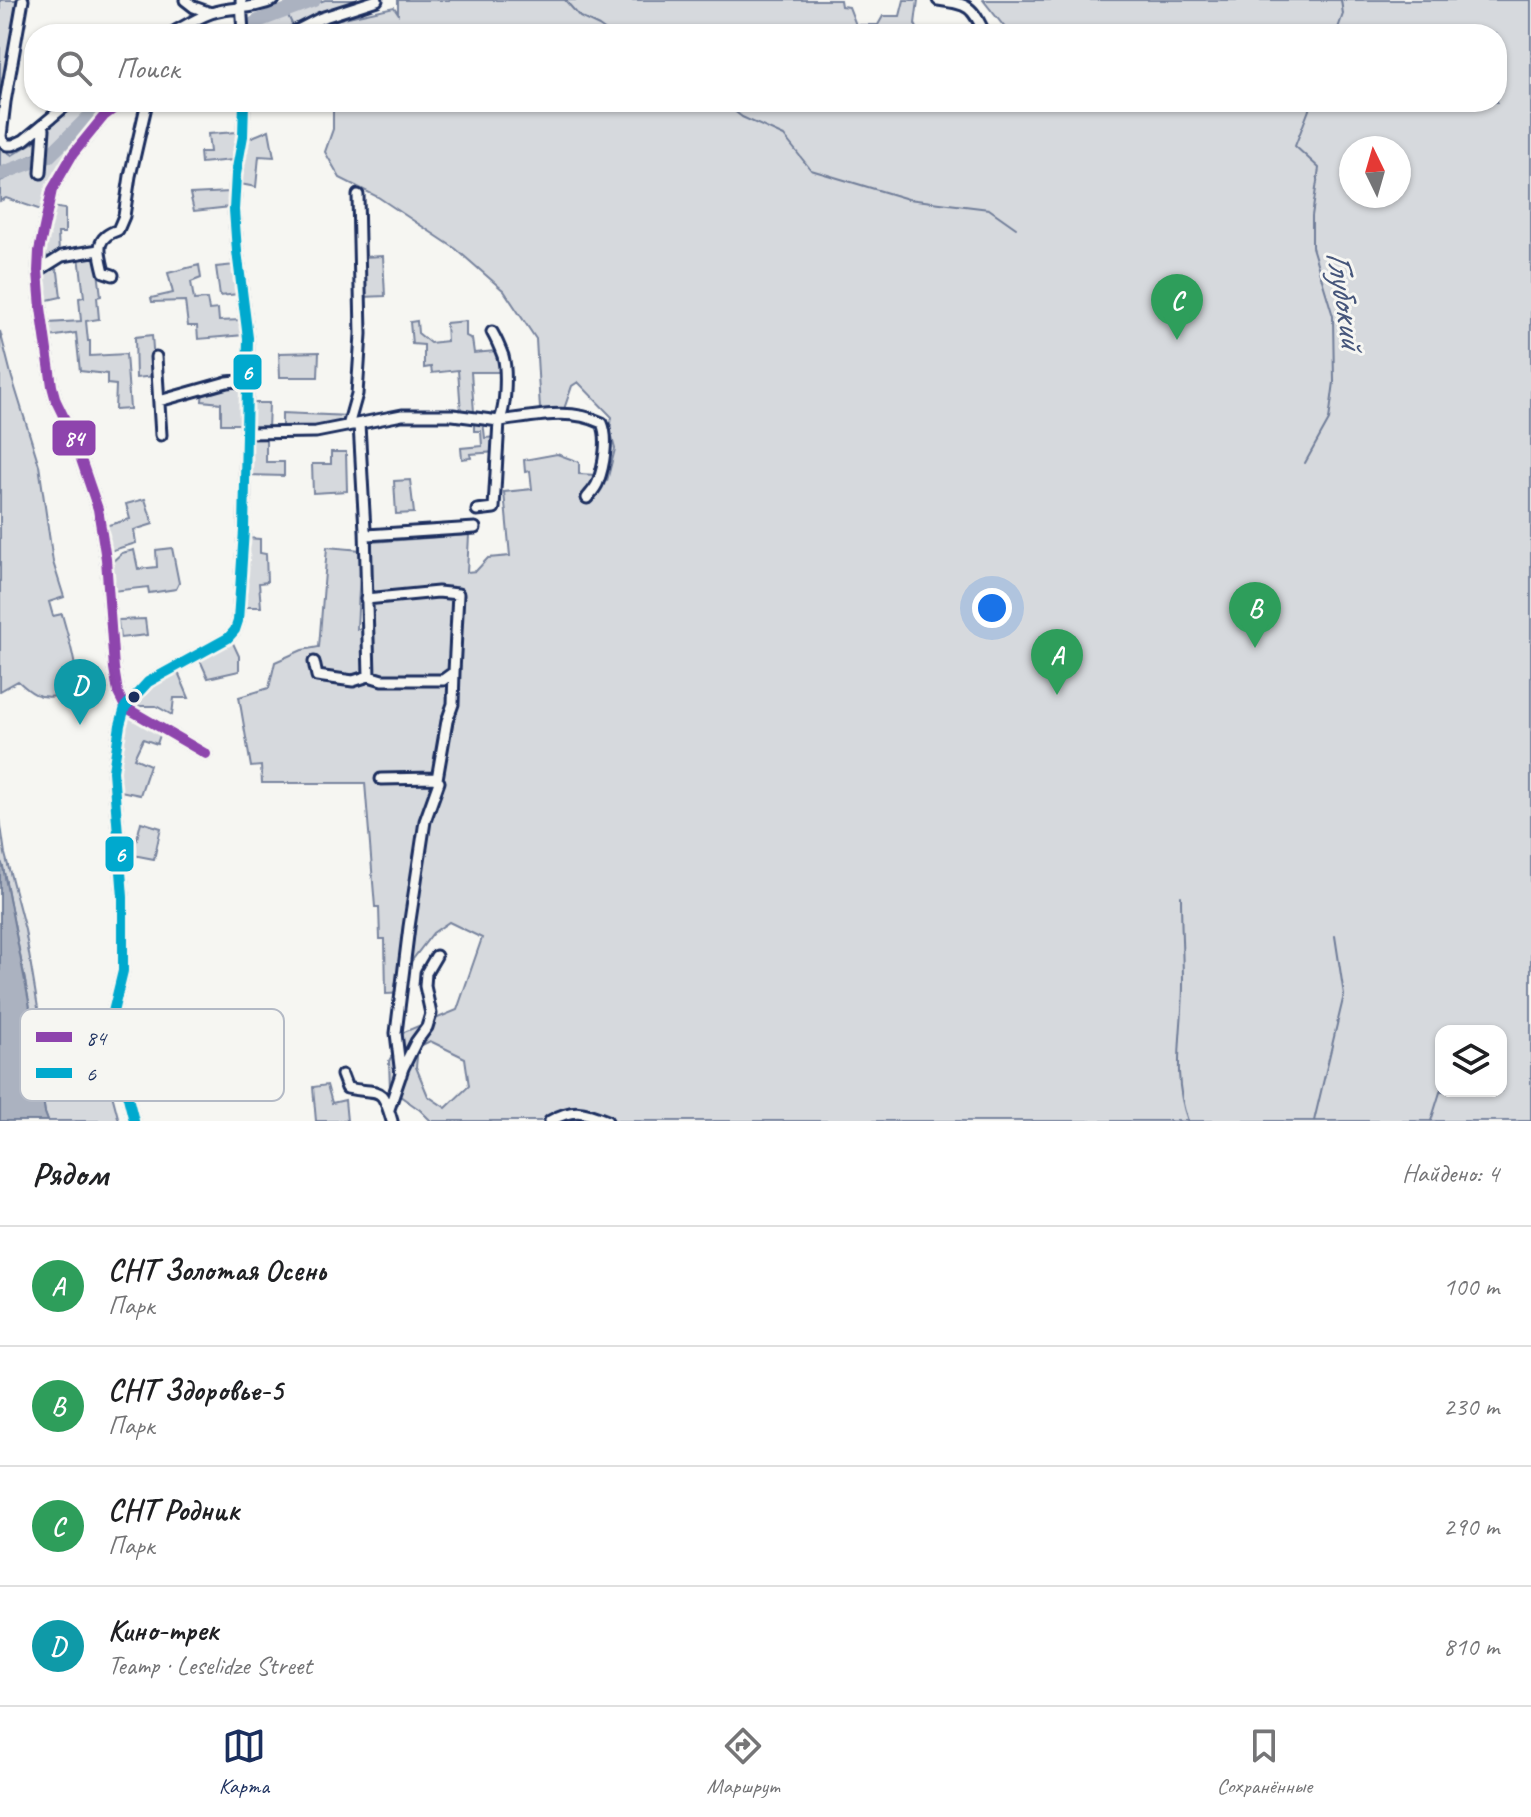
<!DOCTYPE html>
<html lang="ru">
<meta charset="utf-8">
<style>
body{margin:0;font-family:Caveat,sans-serif;background:#f2f2f2;color:#202124}
.controls{position:absolute;right:24px;bottom:24px;display:grid;overflow:hidden;border-radius:16px;box-shadow:0 2px 6px #0004}
.controls button{width:72px;height:72px;display:grid;place-items:center;padding:0;border:0;border-bottom:2px solid #e0e0e0;background:#fff;color:#202124;font:40px sans-serif}
.compass{position:absolute;left:1339px;top:136px;width:72px;height:72px;border-radius:50%;background:#fff;box-shadow:0 2px 6px #0004;rotate:355deg}
.you{position:absolute;left:992px;top:608px;width:28px;height:28px;margin:-20px;border:6px solid #fff;border-radius:50%;background:#1a73e8;box-shadow:0 0 0 12px #1a73e833}
.badge{display:grid;place-items:center;width:52px;height:52px;border-radius:50%;background:#1b2f5e;color:#fff;font-size:26px;font-weight:700}
.pin{position:absolute;translate:-50% -66px;filter:drop-shadow(0 2px 4px #0008)}
.pin::after{content:'';position:absolute;top:42px;width:28px;height:24px;background:inherit;clip-path:polygon(0 0,100% 0,50% 100%)}
.list{margin:0;padding:0;list-style:none}
h2{display:flex;justify-content:space-between;align-items:center;height:104px;margin:0;padding:0 32px;font-size:34px}
h2 small{font-size:26px;font-weight:400;color:#757577}
.list li{display:grid;grid-template-columns:52px 1fr auto;gap:24px;align-items:center;box-sizing:border-box;height:120px;padding:0 32px;border-top:2px solid #e0e0e0}
.list b{display:block;font-size:30px;white-space:nowrap}
.list p{margin:0;font-size:26px;white-space:nowrap;color:#757577}
.list em{font-size:26px;font-style:normal;color:#757577}
.icon{flex:none;width:44px;height:44px;fill:none;stroke:currentColor;stroke-width:2;stroke-linecap:round;stroke-linejoin:round}
.map{position:relative;flex:none;width:1531px;height:1121px;overflow:hidden}
.search{position:absolute;background:#fff;box-shadow:0 2px 6px #0004;left:24px;right:24px;top:24px;height:88px;display:flex;align-items:center;gap:20px;box-sizing:border-box;padding:0 28px;border-radius:32px;color:#757577;font-size:30px}
.sheet{height:584px;background:#fff}
nav{display:flex;justify-content:space-around;align-items:center;box-sizing:border-box;height:112px;border-top:2px solid #e0e0e0;background:#fff;font-size:22px;color:#757577}
nav a{display:grid;justify-items:center;gap:4px}
nav .on{color:#1b2f5e}
.map>svg:first-child{display:block}
</style>
<div class="map">
<svg width="1531" height="1121" viewBox="0 0 1531 1121">
<rect width="100%" height="100%" fill="#f6f6f2"/>
<filter id="ink" filterUnits="userSpaceOnUse"><feTurbulence type="fractalNoise" baseFrequency=".0125" numOctaves="2"/><feDisplacementMap in="SourceGraphic" scale="16" xChannelSelector="R" yChannelSelector="G"/><feConvolveMatrix kernelMatrix="1 2 1 2 8 2 1 2 1" color-interpolation-filters="sRGB"/></filter>
<g filter="url(#ink)">
<!-- green -->
<path fill="#d6d9dd" stroke="#78849e" stroke-width="2" fill-rule="evenodd" d="M0,0h22l-22,122z
M325,0h31l-79,34h-21l-2,-7 8,-4z
M398,0h442l1,6 8,1 7,18h22l5,-9h17l4,-16h14l-3,24 5,10h-610l29,-15 55,-12 4,6z
M983,0h548v1121h-1100l-11,-11 -30,-21 -1,-28 15,-29 53,-22 25,-72 -33,-16 -16,11 -23,30 -3,30 -21,1 -1,-55h-5l-1,-32h-4l-10,-124h-103l-1,-17 -10,1 -12,-70 30,-9 6,-26 27,-12 17,-3 8,-100 34,3 -4,79 9,1 5,-49 1,-39 97,-7 -2,37 9,-1 12,-13 22,-2 -6,-64 28,-3 -2,-18 -5,1 -1,-12 33,-6 22,8v12l17,1 -2,10 13,-4 8,-32 -5,-19 2,-13 -34,-35 -6,4 -8,23h-24l-4,-70 -32,-48 -48,-42 -78,-52 -38,-19 -15,-26 8,-23v-27h1164v-68h-487zM1351,148h48v48h-48zM1441,1031h60v60h-60zM430,1041l35,17 4,28 -23,22 -18,-12 -12,-29 2,-20z
M77,102h20l-48,46 -49,22v-23l12,8 22,-13z
M107,102h6c-24,20 -54,55 -64,85 -2,8 -4,16 -5,24l-38,-13 -6,3v-20l32,-14 16,-4z
M269,130l5,27 -15,-1 -3,31 -16,-3 5,-44z
M237,132l-4,28 -32,3 -1,-11h10l-2,-18z
M230,192v15l-36,4 -4,-17z
M51,207l14,2v24h-7l1,20 -11,4 -5,-4 5,-38z
M96,255l5,41 -4,1 2,22 -13,2 2,20h2v15l36,-2 4,55 -15,1 1,-25 -9,-1v-10l-27,-3 -4,-38 -27,4 -1,-14 33,-2 -2,-23 5,-1 -5,-41z
M383,256l2,40 -22,1 -1,-40z
M52,265l6,7 3,25 -18,4 -3,-29z
M199,265l2,13 -10,4 3,18 13,-1 2,11 9,-1 1,12 23,-1 2,15 -46,4 -1,-13h-9l-3,-25 -33,1 -1,-4 22,-5 -5,-20z
M235,265l3,29 -18,2 -4,-29z
M417,321l1,12 12,10 17,-2 -1,-18 20,-2v15l6,3 2,14 22,-2 3,6v15h-28l3,40h-13l-3,-42 -26,3 -1,-6 -7,1v-23l-12,-1 -2,-22z
M0,331l12,47 27,87 14,97 11,35 -15,5 4,14 9,-2c3,13 20,64 12,75 -4,5 -11,6 -17,7 -19,3 -26,-3 -39,-15l-18,10z
M152,335l3,41 -19,2 -1,-41z
M319,352l-1,25h-38l-1,-24z
M245,383l-2,41h-22v-21l-19,-2 1,-12z
M251,403h18l-1,27h-12l-5,-4z
M282,413l67,3 -2,8 -32,5 -33,1z
M474,420l9,1 2,17 12,-1 -1,15 -26,2 1,4 -9,1 -1,-11 21,-2 -1,-15h-7z
M249,437h17v25h18v14l-37,-1z
M331,452h15l1,39 -34,2 -1,-29h19z
M410,480l4,33 -18,1 -2,-33z
M145,499l8,25 -19,6 2,13 -26,8 -5,-25 25,-7 -4,-15z
M246,538l14,1v14l6,1 1,28 -8,1 2,24h-19z
M172,548l7,35 -3,6 -27,4 -1,-6 -35,4 -2,-28 11,-10 12,-3 4,19 19,-2 -1,-17z
M145,619l2,16 -27,3 -2,-18z
M232,641l7,15v15l-31,7 -9,-20z
M178,672l11,26h-15l-2,17 -16,-9h-24l20,-22z
M127,712l34,20 -4,12 -14,-5 -9,19 16,7 -10,30 -20,-4 -1,-34z
M0,819l5,35 20,76 22,132 54,-9 18,68h-71l-3,-8 -16,-111 -26,-135 -3,-8z
M141,822l20,6 -7,31 -21,-4z
M327,1085l5,18 13,-3 2,21h-31l-3,-34z"/>
<!-- water -->
<path fill="#abb2c0" stroke="#717e99" stroke-width="2" d="M0,859l3,8 26,135 16,111 3,8h-48z"/>
<g fill="none" stroke-linecap="round" stroke-linejoin="round">
<!-- stream -->
<path stroke="#717e99" stroke-width="2" d="M565,0l15,17 19,9 11,8
M286,11l6,13
M1336,34l7,-20 -2,-14
M723,102l19,15 42,19 27,34 97,29 81,10 27,19
M1305,463l24,-43 5,-38 -1,-66 -21,-69v-31l7,-48 -24,-22 17,-44
M1181,896c0,29 2,59 2,88 0,48 -12,90 5,137
M1314,1121l30,-126 -9,-59
M1431,1121l10,-32"/>
<!-- river -->
<path stroke="#abb2c0" stroke-width="14" d="M239,34l19,-13 56,-21
M0,174l49,-18 55,-54"/>
<!-- minor casing -->
<g stroke="#1b2f5e" stroke-width="15">
<path id="minor" d="M23,0l-18,102 -4,34 1,5 5,4h6l11,-5 46,-38
M185,0l9,7 17,6
M241,0l2,34
M938,0c32,5 33,5 47,34
M170,34c13,-7 27,-16 41,-21 21,-7 42,-3 63,-13
M290,34l31,-16 56,-18
M123,102l-19,14 -31,38 -21,36 -13,61 -1,20 3,37 11,78 4,15 17,35 25,73 8,50 8,109 4,25 7,14 81,47
M41,173l3,-44
M38,271l24,-15 37,-6
M113,275l-9,-3c-5,-21 -10,-34 14,-42l6,-14 6,-40 17,-74
M492,332c4,7 8,16 11,24 4,14 3,53 -4,65
M156,357l5,78
M159,401l68,-19 20,-2
M499,421c34,-4 71,-14 103,2 7,15 2,43 -4,59 -2,6 -7,11 -11,16
M359,424l6,106 2,5 108,-7
M348,426l9,-32 4,-60 -3,-139
M246,433l70,-1 86,-17h51l46,6 -5,87 -17,2
M365,530l4,146 13,4h61l11,-8 4,-78 -20,-2 -72,7
M314,662l3,14 36,5 16,-5
M381,779l54,-1 4,4 -14,39 -16,106 -13,106 5,42
M437,779l10,-58 6,-17 1,-32
M342,1075l5,13c33,7 34,-5 45,33
M389,1109l14,-41 13,-26 11,-15 4,-13 -6,-28 1,-13 10,-17
M134,1121l-23,-90 2,-19 10,-41v-74l-10,-126 7,-46 5,-18 23,-25 80,-44 7,-8 3,-9 6,-91 4,-192 -11,-87 -3,-41 2,-36 7,-38 1,-34
M550,1121c23,-13 34,-10 57,0"/>
</g>
<!-- minor -->
<use href="#minor" stroke="#f6f6f2" stroke-width="9"/>
<!-- bus-1 casing -->
<g stroke="#f6f6f2" stroke-width="16">
<path id="bus-1" d="M123,102l-19,14 -31,38 -21,36 -13,61 -1,20 3,37 11,78 4,15 17,35 25,73 8,50 8,109 4,25 7,14 81,47"/>
</g>
<!-- bus-2 casing -->
<g stroke="#f6f6f2" stroke-width="16">
<path id="bus-2" d="M134,1121l-23,-90 2,-19 10,-41v-74l-10,-126 7,-46 5,-18 23,-25 80,-44 7,-8 3,-9 6,-91 4,-192 -11,-87 -3,-41 2,-36 7,-38 1,-34"/>
</g>
<!-- bus-1 -->
<use href="#bus-1" stroke="#8e44ad" stroke-width="10"/>
<!-- bus-2 -->
<use href="#bus-2" stroke="#00a9ce" stroke-width="10"/>
</g>
</g>
<!-- markers -->
<circle fill="#1b2f5e" stroke="#f6f6f2" stroke-width="3" cx="134" cy="697" r="7"/>
<g text-anchor="middle" stroke-width="6" stroke-linejoin="round" paint-order="stroke">
<!-- water labels -->
<g font-size="36" font-style="italic" fill="#46567b" stroke="#f6f6f2">
<text transform="translate(1347 299) rotate(81)" y="13">Глубокий</text>
</g>
</g>
<!-- legend -->
<rect x="20" y="1009" width="264" height="92" rx="12" fill="#f6f6f2" stroke="#b4bac6" stroke-width="2"/>
<rect x="36" y="1032" width="36" height="10" fill="#8e44ad"/>
<rect x="36" y="1068" width="36" height="10" fill="#00a9ce"/>
<g font-size="22" fill="#1b2f5e">
<text x="86" y="1045">84</text>
<text x="86" y="1081">6</text>
</g>
<g stroke="#f6f6f2" stroke-width="3">
<rect x="232" y="353" width="31" height="38" rx="8" fill="#00a9ce"/>
<rect x="51" y="419" width="46" height="38" rx="8" fill="#8e44ad"/>
<rect x="104" y="835" width="31" height="38" rx="8" fill="#00a9ce"/>
</g>
<g font-size="22" text-anchor="middle" font-weight="bold" fill="#fff">
<text x="247" y="380">6</text>
<text x="74" y="446">84</text>
<text x="120" y="862">6</text>
</g>
</svg>
<div class="controls">
<button><svg class="icon" aria-label="layers" viewBox="0 0 24 24"><path d="M12 4l9 5-9 5-9-5zM3 14l9 5 9-5"/></svg></button>
</div>
<svg class="compass" viewBox="-18 -18 36 36"><path d="M0-13l5 13h-10z" fill="#e53935"/><path d="M0 13l5-13h-10z" fill="#757577"/></svg>
<div class="you"></div>
<div class="pin badge" style="left:1057px;top:695px;background:#2e9e5b">A</div>
<div class="pin badge" style="left:1255px;top:648px;background:#2e9e5b">B</div>
<div class="pin badge" style="left:1177px;top:340px;background:#2e9e5b">C</div>
<div class="pin badge" style="left:80px;top:725px;background:#0f9aa8">D</div>
<div class="search"><svg class="icon" aria-label="search" viewBox="0 0 24 24"><circle cx="10" cy="10" r="6"/><path d="M15 15l6 6"/></svg>Поиск</div>
</div>
<section class="sheet">
<h2>Рядом<small>Найдено: 4</small></h2>
<ul class="list">
<li><span class="badge" style="background:#2e9e5b">A</span><div><b>СНТ Золотая Осень</b><p>Парк</p></div><em>100 m</em></li>
<li><span class="badge" style="background:#2e9e5b">B</span><div><b>СНТ Здоровье-5</b><p>Парк</p></div><em>230 m</em></li>
<li><span class="badge" style="background:#2e9e5b">C</span><div><b>СНТ Родник</b><p>Парк</p></div><em>290 m</em></li>
<li><span class="badge" style="background:#0f9aa8">D</span><div><b>Кино-трек</b><p>Театр · Leselidze Street</p></div><em>810 m</em></li>
</ul>
</section>
<nav>
<a class="on"><svg class="icon" aria-label="map" viewBox="0 0 24 24"><path d="M3 6l6-2 6 2 6-2v14l-6 2-6-2-6 2zM9 4v14M15 6v14"/></svg>Карта</a>
<a><svg class="icon" aria-label="directions" viewBox="0 0 24 24"><path d="M12 3l9 9-9 9-9-9zM9 14v-3h6M13 9l2 2-2 2"/></svg>Маршрут</a>
<a><svg class="icon" aria-label="saved" viewBox="0 0 24 24"><path d="M7 4h10v16l-5-4-5 4z"/></svg>Сохранённые</a>
</nav>
